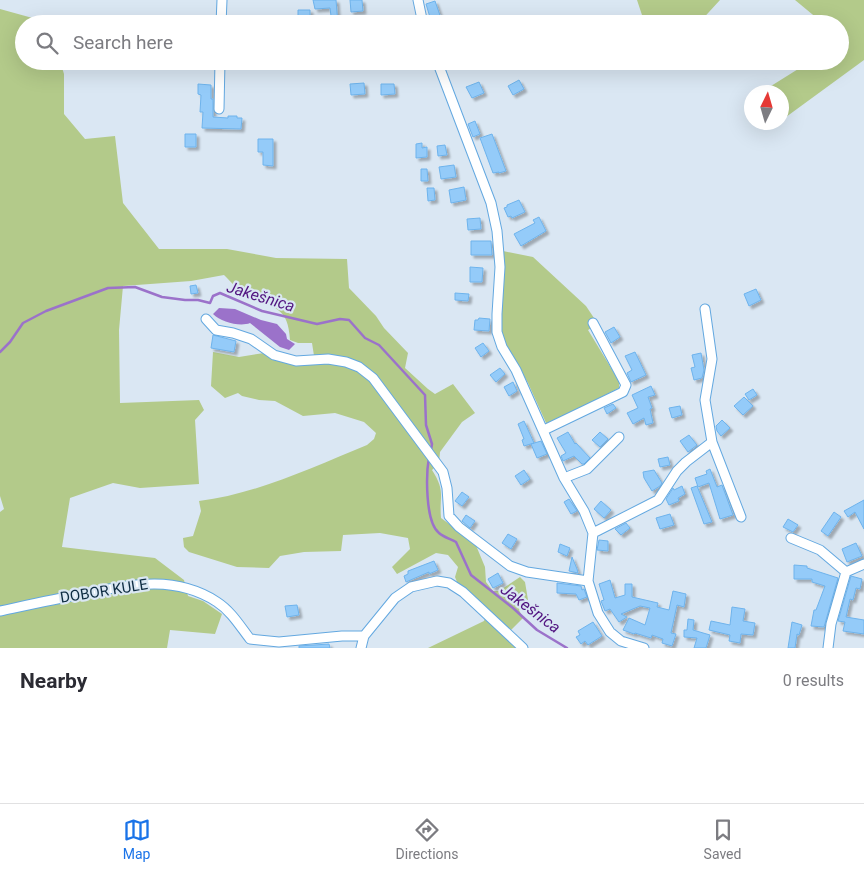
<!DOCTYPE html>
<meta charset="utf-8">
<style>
body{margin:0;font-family:Roboto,sans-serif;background:#f2f2f3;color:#2b2b33}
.compass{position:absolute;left:744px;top:85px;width:45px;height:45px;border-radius:50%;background:#fff;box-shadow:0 5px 20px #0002;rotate:5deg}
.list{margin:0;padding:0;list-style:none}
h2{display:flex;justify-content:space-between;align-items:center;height:65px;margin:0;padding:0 20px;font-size:21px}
h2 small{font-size:16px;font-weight:400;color:#7c7c81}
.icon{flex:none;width:28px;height:28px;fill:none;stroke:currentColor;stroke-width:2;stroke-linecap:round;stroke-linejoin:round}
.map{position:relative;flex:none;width:864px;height:648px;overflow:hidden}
.search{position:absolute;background:#fff;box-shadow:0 5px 20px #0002;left:15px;right:15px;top:15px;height:55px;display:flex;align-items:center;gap:12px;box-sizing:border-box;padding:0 18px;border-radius:28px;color:#7c7c81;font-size:19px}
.sheet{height:155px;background:#fff}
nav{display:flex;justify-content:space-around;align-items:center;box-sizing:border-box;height:70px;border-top:1px solid #e1e1e2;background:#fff;font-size:14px;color:#7c7c81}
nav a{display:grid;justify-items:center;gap:2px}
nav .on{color:#1a73e8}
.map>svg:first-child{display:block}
</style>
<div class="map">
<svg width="864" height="648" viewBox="0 0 864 648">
<defs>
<filter id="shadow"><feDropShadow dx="3" dy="3" stdDeviation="1" flood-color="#0004"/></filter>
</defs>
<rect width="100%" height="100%" fill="#dae7f3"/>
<!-- green -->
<path fill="#b3ca8a" d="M637,0h83l-22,24h-45l-10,-6z
M795,0h69v60l-78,57 -4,-5v-20l-19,-1 48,-30h29v-24l2,-1 -2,-12h-16z
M0,9l47,13 1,2h-24v37h36l4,13v40l21,25 30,-3 8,67 36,46h68l49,9 71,1 2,29 27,28 8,12 24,25 -3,15 23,21 7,5 18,-10 22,29 -13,9 -22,30 -1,11 -7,7c14,22 7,25 9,48l34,25 10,24 1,15 7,9h6l21,-14 5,5 3,18 -9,10 4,8 -13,13 8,17h-90l56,-27 4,-11 -31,-28 -2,-5 3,-10 -10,-12 -12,-2 -39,21 -5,-7 18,-18 -2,-11 -28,-5 -37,2 -2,16 -37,1 -24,4 -11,12 -32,-1 -48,-15 -5,-5 -1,-9 10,-2 8,-25 -2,-10c58,-7 114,-34 168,-56l7,-6 2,-6 -12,-11 -29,-9 -32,3 -28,-15 -16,-1 -17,-4 -4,-3 -13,5 -14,-12 2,-34 26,5 25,-4 16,8 13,3 22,-2 -3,-19h-14l-8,-3c-2,-38 -20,-30 -46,-46 -7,-5 -14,-13 -20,-19l-33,6 -68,5 -4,44 1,73 79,-3 5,10 -9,10 4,64 -59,4 -27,-5 -43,15 -8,49 93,11 29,22 4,16 15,5 19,13 -7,20 -45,-4 -3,18h-167v-136l4,-3 -4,-13z
M503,251l30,6 53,49 12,18 -10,6 31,51v7l-72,37 -19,-42 -24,-42 -5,-23z"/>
<!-- water -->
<path fill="#9b72ca" d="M219,308l16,1 26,11 16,4 9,10 1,5 8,5 -6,6 -9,-3 -30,-24c-10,4 -29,-1 -37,-9z"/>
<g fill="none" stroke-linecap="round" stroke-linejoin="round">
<!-- stream -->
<path stroke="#9b72ca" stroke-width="2.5" d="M0,352l10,-10 13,-19 23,-12 62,-23 27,-1 27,10 23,3h13l12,3 3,-7 7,-3 42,18 55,13 23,-5 9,1 16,18 14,7 46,50 1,30 6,19 -1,6
M429,457c-3,17 -4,65 10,76 4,4 12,6 17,9l15,33 42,33 24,22 30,18"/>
</g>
<!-- building -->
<path fill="#94cbf9" stroke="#6eb3ec" filter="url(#shadow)" d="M313,0h23l2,24h-6l-2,-16 -15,1z
M350,0h12l1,11 -12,1z
M435,1l8,23h-11l-6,-20z
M298,10h12v12h-12z
M519,80l5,9 -11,6 -5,-9z
M479,82l5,11 -12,5 -6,-11z
M364,83l1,11 -14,1 -1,-11z
M198,84l13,1v14h2v18l15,1v-2h9v2h5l-1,11 -39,-1 1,-16h-3l1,-17 -3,-1z
M381,84h13l1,10 -14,1z
M475,121l5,13 -7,3 -5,-13z
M185,134h11v13h-11z
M492,134l14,37 -7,2v-1l-6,1 -13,-35z
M258,139h15v27l-10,-1v-13h-5z
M422,143v5l5,-1v10l-11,1v-14z
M445,145l2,10 -9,1 -1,-10z
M454,165l2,12 -15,2 -2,-12z
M421,169h6l1,12h-7z
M464,187l2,13 -15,3 -2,-13z
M427,188h7l1,12 -7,1z
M519,200l6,12 -13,6 -1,-2 -3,1 -4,-9 3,-1v-2z
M539,217l7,14 -25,15 -7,-12 21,-11 -2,-3z
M480,218l1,11 -13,1 -1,-11z
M471,241h20l1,14h-21z
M470,267l13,1 -1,14h-12z
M196,285l2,8 -7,1 -1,-8z
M756,289l5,11 -12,6 -5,-12z
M455,293l14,1 -1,7 -13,-1z
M479,318l11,1 -1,12 -15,-1 1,-10h3z
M614,327l6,10 -9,6 -6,-11z
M213,335l23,6 -2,11 -23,-4z
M483,343l6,8 -8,6 -6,-9z
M635,352l11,23 -15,7 -4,-9 5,-3 -7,-14z
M701,353l3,17 -2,8 -8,2 -3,-12 4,-1 -3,-12z
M500,368l5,6 -9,8 -6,-7z
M513,382l4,9 -8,5 -5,-9z
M651,386l4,9 -7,2 4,11 -2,1 3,14 -7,2 -2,-7 -11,6 -6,-11 11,-5 -6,-13z
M753,389l4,6 -8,5 -4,-6z
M744,397l9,9 -10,9 -9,-9z
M613,404l3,4 -9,6 -3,-6z
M680,406l2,9 -10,3 -3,-10z
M722,420l8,8 -9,8 -4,-5 -1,-5z
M524,421l10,22 -10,3 -2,-6 2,-1 -6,-15z
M568,432l7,12 1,-1 14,15 -6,6h-2l-8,-8 -11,5 -2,-5 5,-3 -9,-15z
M600,432l8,7 -8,8 -8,-7z
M689,435l8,10 -9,7 -8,-11z
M541,441l6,13 -10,4 -6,-14z
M668,457l2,8 -10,2 -2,-8z
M710,469l7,18 5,-2 11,30 -13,4 -11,-36 -11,4 -3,-9 12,-4 -1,-3z
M524,470l6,9 -9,6 -6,-9z
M654,470l8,13 -2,3 -8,5 -8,-13 -1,-6z
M682,486l3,8 -7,4 1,3 -10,4 -3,-6 7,-11 1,2z
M697,486l15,36 -8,2 -13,-36z
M462,492l7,5 -7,9 -7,-5z
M569,499l8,12 -6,3 -7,-12z
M864,500v29l-9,-17 -7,5 -4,-6z
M601,501l10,9 -7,8 -10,-9z
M834,512l7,5 -13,19 -7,-5z
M670,514l4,11 -14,4 -4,-11z
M466,515l9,6 -5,7 -8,-7z
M788,519l10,6 -5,7 -10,-5z
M626,523l4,5 -9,7 -6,-6z
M508,534l9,5 -6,10 -9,-6z
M599,540l9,1v10l-11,-1z
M856,543l6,13 -15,6 -5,-13z
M560,544l10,4 -3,8 -9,-4z
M572,557l5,12 1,4 -9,-2z
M434,561l4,9 -9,4v-2l-23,10 -2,-6 4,-2v-3z
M794,565l13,1v2l31,10 -14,49 -13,-1 3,-16h2l9,-24 -13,-4v-3h-18z
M498,573l5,10 -10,5 -5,-9z
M851,576l11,3 -2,10 -4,-1 -3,12 -3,-1 -4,18 18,3v14l-21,-3 2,-9 -7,-1z
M610,580l5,18 10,-3v-11h7v13l26,6 -1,4 12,3 4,-19 13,3 -2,13 -7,-2 -6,28 5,1 -4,12 -10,-3 1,-4 -11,-4 -1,3 -16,-5 -1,1 -11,-4 6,-12 16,7 5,-17 -10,-2 -19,8 6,3 -8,5 -9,-13 -5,2 -4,-10 3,-1 -5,-16z
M557,583l24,3 1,4 2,-1 3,8 -8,3 -3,-6 -19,-1z
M297,605l2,10 -12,2 -2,-11z
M732,607l13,2 -2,12 12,2 -2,12 -12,-1 -1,9 -11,-2 1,-6 -21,-5 2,-9 19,4z
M688,619l6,1 -1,10 17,5 -4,13h-12l3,-10 -13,-1v-7h3z
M593,622l9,14 -14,9 -3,-4 -4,3 -5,-7 4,-2 -2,-4z
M792,622l10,3 -3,10 -2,-1 -2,14h-7z
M329,644l1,4h-31v-2z"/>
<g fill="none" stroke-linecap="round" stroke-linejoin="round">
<!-- minor casing -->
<g stroke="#63a8e0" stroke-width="11">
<path id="minor" d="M418,0l5,24
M221,24l1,-24
M437,61l54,142 6,28 3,36 -3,47v18l5,15 14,23 48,108 20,33 9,22 -5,48 10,32 12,19 11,9 23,7
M219,109l1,-48
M705,309l7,50 -7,41 7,42 29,75
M206,319l10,11 17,3 18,6 23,16 22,6 32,-2 18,3 13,5 14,11 70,94 4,16 2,28 10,11 51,39 17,6 61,9
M544,430l79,-38 3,-7 -33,-62
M564,478l23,-9 32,-32
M593,533l65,-33 19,-29 9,-9 26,-20
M791,538l29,12 26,22
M0,611c28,-6 55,-12 83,-17 46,-9 91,-20 134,8 14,9 23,24 33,37l29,3 63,-6h22l31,-38 16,-11 26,-6 12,2 14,9 60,56
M361,648l3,-12
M828,648l3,-24 15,-52 18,-8"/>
</g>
<!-- minor -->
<use href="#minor" stroke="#fff" stroke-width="9"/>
</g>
<g text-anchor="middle" stroke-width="4.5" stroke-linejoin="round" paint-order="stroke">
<!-- street labels -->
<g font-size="15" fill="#0e2c42" stroke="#dae7f3">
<text transform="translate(104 591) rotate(-9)" y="5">DOBOR KULE</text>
</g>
<!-- water labels -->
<g font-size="16" font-style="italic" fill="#521581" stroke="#dae7f3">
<text transform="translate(261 296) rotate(17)" y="6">Jakešnica</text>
<text transform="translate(531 608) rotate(37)" y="6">Jakešnica</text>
</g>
</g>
</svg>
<svg class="compass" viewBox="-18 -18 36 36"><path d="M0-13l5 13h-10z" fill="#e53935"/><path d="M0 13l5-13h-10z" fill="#7c7c81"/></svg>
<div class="search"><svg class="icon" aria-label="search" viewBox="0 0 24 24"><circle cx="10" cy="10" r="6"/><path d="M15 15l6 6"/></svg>Search here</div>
</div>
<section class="sheet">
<h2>Nearby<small>0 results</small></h2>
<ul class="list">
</ul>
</section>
<nav>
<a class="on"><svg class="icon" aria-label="map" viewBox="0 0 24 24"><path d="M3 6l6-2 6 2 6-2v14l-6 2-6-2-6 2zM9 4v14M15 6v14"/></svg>Map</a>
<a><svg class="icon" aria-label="directions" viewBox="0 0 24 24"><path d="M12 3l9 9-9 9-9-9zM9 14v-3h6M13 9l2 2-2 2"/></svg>Directions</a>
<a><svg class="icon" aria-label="saved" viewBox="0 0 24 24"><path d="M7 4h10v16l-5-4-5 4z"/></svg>Saved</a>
</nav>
